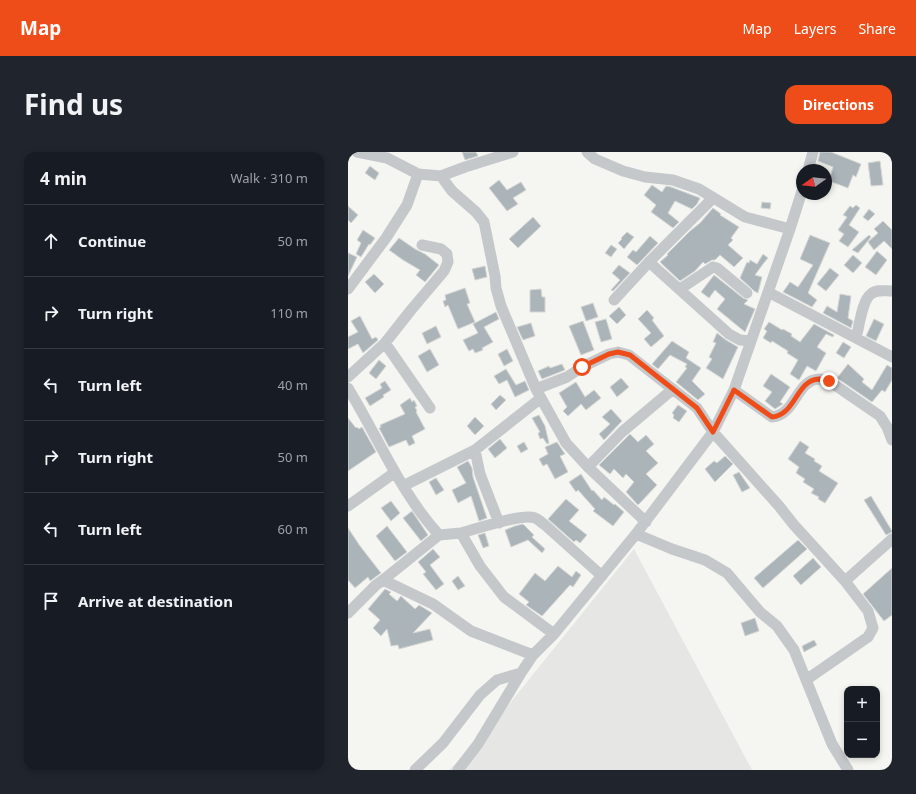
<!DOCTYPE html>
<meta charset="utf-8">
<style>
body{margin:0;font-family:"Noto Sans",sans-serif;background:#20242c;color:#f1f3f6}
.controls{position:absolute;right:12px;bottom:12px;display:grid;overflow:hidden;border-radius:8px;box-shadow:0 2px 6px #0003}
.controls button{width:36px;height:36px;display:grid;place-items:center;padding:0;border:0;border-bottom:1px solid #363941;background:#171b24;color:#f1f3f6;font:20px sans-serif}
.compass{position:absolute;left:448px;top:12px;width:36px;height:36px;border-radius:50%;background:#171b24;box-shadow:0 2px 6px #0003;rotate:255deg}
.stop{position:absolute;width:12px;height:12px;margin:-9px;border:3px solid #ee4d19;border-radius:50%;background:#fff}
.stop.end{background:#ee4d19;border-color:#fff;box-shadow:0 1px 4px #0008}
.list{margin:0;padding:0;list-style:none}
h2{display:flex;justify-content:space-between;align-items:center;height:52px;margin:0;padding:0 16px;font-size:17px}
h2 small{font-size:13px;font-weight:400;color:#9ea1a6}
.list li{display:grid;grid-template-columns:26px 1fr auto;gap:12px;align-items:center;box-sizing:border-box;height:72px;padding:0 16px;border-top:1px solid #363941}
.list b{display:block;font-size:15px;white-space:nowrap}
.list em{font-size:13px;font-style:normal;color:#9ea1a6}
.icon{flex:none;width:22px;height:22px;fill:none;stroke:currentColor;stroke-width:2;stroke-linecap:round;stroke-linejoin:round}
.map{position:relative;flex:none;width:544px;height:618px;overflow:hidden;border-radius:12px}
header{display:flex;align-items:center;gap:24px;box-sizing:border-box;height:56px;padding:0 20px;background:#ee4d19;color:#fff}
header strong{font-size:19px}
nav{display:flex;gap:22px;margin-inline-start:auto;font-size:14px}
.intro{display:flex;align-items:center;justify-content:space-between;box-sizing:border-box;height:96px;padding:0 24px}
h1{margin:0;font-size:28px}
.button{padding:10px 18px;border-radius:12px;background:#ee4d19;color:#fff;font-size:14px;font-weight:700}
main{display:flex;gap:24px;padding:0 24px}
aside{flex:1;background:#171b24;border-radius:12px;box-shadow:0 2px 6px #0003}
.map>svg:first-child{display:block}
</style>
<header>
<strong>Map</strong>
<nav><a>Map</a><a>Layers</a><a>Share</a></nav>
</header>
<div class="intro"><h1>Find us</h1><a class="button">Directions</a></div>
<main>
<aside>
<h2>4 min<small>Walk · 310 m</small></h2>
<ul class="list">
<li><svg class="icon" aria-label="ahead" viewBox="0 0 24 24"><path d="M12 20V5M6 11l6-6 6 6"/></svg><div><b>Continue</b></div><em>50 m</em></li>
<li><svg class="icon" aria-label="right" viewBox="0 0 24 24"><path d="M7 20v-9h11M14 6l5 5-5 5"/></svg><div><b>Turn right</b></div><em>110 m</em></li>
<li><svg class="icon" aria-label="left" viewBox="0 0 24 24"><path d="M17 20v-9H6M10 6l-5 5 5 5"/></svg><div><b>Turn left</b></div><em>40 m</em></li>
<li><svg class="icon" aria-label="right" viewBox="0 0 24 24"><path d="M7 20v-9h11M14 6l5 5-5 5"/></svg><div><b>Turn right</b></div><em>50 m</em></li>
<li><svg class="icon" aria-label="left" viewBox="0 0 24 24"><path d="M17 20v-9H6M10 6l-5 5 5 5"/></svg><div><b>Turn left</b></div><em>60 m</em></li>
<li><svg class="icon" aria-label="arrive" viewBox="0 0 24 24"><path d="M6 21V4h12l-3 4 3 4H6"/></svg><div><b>Arrive at destination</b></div></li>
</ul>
</aside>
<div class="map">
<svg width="544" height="618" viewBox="0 0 544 618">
<rect width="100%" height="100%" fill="#f5f5f1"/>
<!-- built -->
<path fill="#e6e7e5" d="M286,397l118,221h-303l36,-36z"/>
<!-- building -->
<path fill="#abb4b9" stroke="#d6d7d4" d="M114,0h14l2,4 -13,4z
M472,0h11l30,12 -5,13 -3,-2 -5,13 -19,-7 4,-14 -15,-6z
M532,9l3,24 -12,1 -3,-23z
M22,14l9,7 -4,7 -10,-7z
M151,28l8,10 14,-8 5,8 -13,8 5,6 -11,7 -18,-23z
M304,33l10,7 4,-6 5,1 29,11 -3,6 -5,5 -17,-8 -7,12 11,9 -6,6 -22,-16 5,-7 -12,-10z
M414,50l9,1 -1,6 -9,-1z
M508,53l4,3 -11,17 10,7 -11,15 -9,-6 5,-7 -6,-4 9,-13 -4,-2 7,-9 3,2z
M0,54l10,9 -7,8 -3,-3z
M365,56l8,6 -1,1 19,12 -8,11 2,2 -5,5 15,13 -9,9 -14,-12 -5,5h-3l-7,4 -2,-2 -8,9 -15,10 -20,-19 8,-7 -1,-1 23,-23 10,-8z
M521,57l6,5 -7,7 -5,-4z
M185,65l8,9 -23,22 -9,-9z
M535,69l9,9v19l-8,-8 -10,9 -6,-8 10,-9 -4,-4z
M15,78l12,8 -5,7 -1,-1 -8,13 -5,-3 5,-11 -4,-3z
M279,80l7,5 -10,12 -6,-6 4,-4 -1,-1z
M462,83l20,8 -22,50 9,7 -5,7 -29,-15 7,-10 8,5 15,-22 -13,-6z
M521,83l2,2 -13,16 -6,-3z
M302,84l8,7 -21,22 -10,-8 6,-7 3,2z
M51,86l16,11 10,5 14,11 -14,17 -9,-7 4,-5 -17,-10 -14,-10z
M263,93l6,4 -6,8 -6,-4z
M529,99l10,9 -11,15 -11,-8z
M0,101l9,4 -9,19z
M415,102l5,4 -5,6 -8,11 7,2 -4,16 -4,-2 -3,-3 -11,-10 7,-16 2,1 1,-3 7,4z
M505,103l9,8 -9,10 -9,-8z
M271,113l11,8 -17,18 -2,-1 9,-10 -8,-7z
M137,114l2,11 -12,3 -3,-11z
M482,116l9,7 -13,16 -9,-7z
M26,122l10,10 -9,9 -10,-11z
M366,123l29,23 5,2 -4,4 11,5 -10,23 -28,-23 8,-10 -10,-9 -6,8 -8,-6z
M117,136l5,15 -3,1 8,18 -17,7 -10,-24 -3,2 -2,-6 3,-1 -1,-5z
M193,137l1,8h3v15h-15v-22z
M492,142l11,2 -3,22 5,3 -2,7 -28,-15 4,-7 10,6z
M245,151l5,14 -12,4 -5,-14z
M271,155l7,8 -9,9 -8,-8z
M299,158l7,8 -2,2 12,16 -13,11 -7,-8 7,-6 -13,-14z
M148,160l3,7 -15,8 9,15 -11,6 1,2 -8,3 -2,-4 -4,2 -6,-11 15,-7 -5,-9z
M12,164l12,23 4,-2 2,3 -15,13 -5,-9 -10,5v-12l10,-5 -7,-11z
M258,167l6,20 -11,3 -6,-20z
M526,167l10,5 -8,17 -10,-5z
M235,169l11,29 -13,5 -12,-29z
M421,170l13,8 1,-1 9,5 -1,2 9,6 14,-18 20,11 -1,2 -7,-3 -9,13 9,6 -10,18 -9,-5 -8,14 -9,-6 8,-14 -11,-7 1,-2 -16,-10 -1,2 -8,-5 4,-7 -3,-2z
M183,171l4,13 -12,4 -6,-13z
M88,174l5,11 -14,7 -5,-11z
M369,181l9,7 12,7 -15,32 -17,-11 6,-9 -3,-2 7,-14 -3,-1z
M324,189l17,11 -3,6 15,10 -9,13 13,13 -7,6 -22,-18 11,-14 -2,-1 2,-3 -17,-9 -12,14 -6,-5z
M495,190l8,5 -7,11 -8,-5z
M82,197l9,16 -12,7 -9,-16z
M159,197l6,12 -9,5 -6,-12z
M31,208l7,6 -10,13 -7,-6z
M214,212l3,6 -23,9 -4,-8 11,-5 1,2z
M500,212l16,15 -2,3 10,8 15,-25 5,3v12l-7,12 -3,-2 -10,12 -35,-24z
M158,217l10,16 9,-4 4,9 -14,7 -8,-17 -8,4 -5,-8z
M423,222l19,13 -10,15 3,2 -8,5 -10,-8 7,-9 -9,-6z
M273,226l8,9 -12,10 -7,-10z
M37,229l6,9 -8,5 1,2 -14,9 -5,-8 17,-10 -2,-4z
M228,230l9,15 9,-7 7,8 -15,12 -5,-6 -13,12 -5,-5 4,-4 -8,-14z
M152,243l6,5 -10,10 -5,-6z
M62,246l2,4 2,-2 3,6 -2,1 2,4 -1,1 9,17 -13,7 3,7 -6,3 -3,-6 -17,7 -10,-19 2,-1 -1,-2 25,-11 -5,-9z
M330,253l9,6 -8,11 -6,-4 1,-3 -2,-2z
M263,257l11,12 -18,19 -5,-6 11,-10 -8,-7z
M191,263l6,11 4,17 -2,1 -4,-6 -3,1 -2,-6 2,-1 -8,-14z
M127,265l9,9 -9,9 -8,-9z
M0,266l8,10 1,-1 2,2 3,-2 14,25 -28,19z
M282,282l8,8 8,-7 8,9 -8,7 12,12 -12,11 11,11 -19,20 -12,-13 8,-10 -8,-8 -3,4 -9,-9 -4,5 -11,-9z
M152,287l7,9 -12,10 -7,-9z
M452,289l9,6 -4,6 10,6 -1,2 8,5 -3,5 19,12 -13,20 -7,-4 1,-2 -8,-4 3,-4 -11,-7 2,-3 -9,-6 3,-6 -11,-8z
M176,290l4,7 -7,4 -4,-7z
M209,290l8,12 -5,2 8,16 -13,7 -8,-15 -4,2 -4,-7 9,-5 -3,-7z
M377,304l8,8 -18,18 -10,-13 9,-8 3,2z
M120,309l4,7 1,9 14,41 -8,3 -8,-25 -13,7 -6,-13 14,-7 -9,-16z
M391,320l11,16 -8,4 -9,-17z
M233,322l11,17 1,-1 9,10 2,-3 10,8 1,-1 9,8 -11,14 -20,-15 2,-2 -17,-19 -2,2 -7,-10z
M88,326l8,12 -8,5 -7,-13z
M523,344l21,35v1l-6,3 -22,-35z
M218,347l13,11 -10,11 18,14 -7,8 -4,-3 -2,2 -26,-23z
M43,349l9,12 -9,8 -10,-13z
M64,359l16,24 -7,6 -18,-23z
M175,372l11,11 -2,2 13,12 -3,4 -14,-13 -17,7 -6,-17 10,-4z
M39,374l20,26 -12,9 -19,-25z
M0,376l12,18 21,27 -11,8 -2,-4 -13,11 -7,-8z
M137,381l4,13 -6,2 -5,-13z
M450,388l9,9 -44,39 -9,-10z
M85,397l7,8 -10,8 14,19 -8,6 -13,-16 3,-2 -8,-10z
M465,406l8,9 -20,18 -8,-9z
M210,414l14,11 4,-6 5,4 -8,12 -3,-2 -28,31 -16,-11 3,-3 -10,-8 16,-21 10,8z
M544,416v47l-8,6 -21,-27z
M110,424l7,10 -7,4 -6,-9z
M37,437l6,3 -2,2 8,7 4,-5 14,13 4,-4 13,8 -19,20 17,-4 3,11 -34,9 -1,-4 -7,1 -4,-17 -6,7 -8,-8 7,-8 -12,-11z
M407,466l4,13 -14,5 -4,-13z
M466,488l3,5 -13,7 -2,-6z"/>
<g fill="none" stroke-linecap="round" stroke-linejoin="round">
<!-- minor -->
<path stroke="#c4c8cb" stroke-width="11" d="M9,0l30,6 31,16 23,2 24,-9 48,-15
M239,0l8,7 28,12 22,6 28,3 26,9 46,28 45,12
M460,18l5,-18
M93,24l11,15 24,21 8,10 11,54 1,12 5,18 35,83 30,54 22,24 58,55
M301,110l80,72 11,6 11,1
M0,137l38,-51 21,-33 11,-31
M332,137l33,-22 4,1 30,25
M420,140l124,65
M266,148l35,-38 64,-64
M508,186c3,-10 6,-38 15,-44 6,-5 14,-3 21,-3
M37,191l45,65
M0,225l37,-34 26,-33 33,-39 4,-9 -1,-8 -6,-5 -19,-4
M0,236c30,49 52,104 91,147
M188,237l31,-12 15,-10 27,-13 9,-2 11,3 68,53 16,24 66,74 15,19 51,56 23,30 5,17 -5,9 -62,43
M386,238l38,27c24,-2 24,-37 47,-38 3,0 7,2 10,2l51,35 7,11 5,13
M127,298l5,24 19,49
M240,315l34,-35 51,-43
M55,334l72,-36 66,-52
M0,354l46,-33
M113,381c15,-4 61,-20 74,-15 3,1 7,5 10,7l57,51
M288,382l36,15 33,11 22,13 33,39 17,14 17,24 38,94 16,26
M35,428l50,24 38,27 62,24
M497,429l47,-42
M0,461l28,-28 7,-5 56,-45 22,-2 19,33 24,31 50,37
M67,618l28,-27 37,-48 17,-15 24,-7
M110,618l20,-26 43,-71 12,-18 21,-21 82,-100 77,-102 21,-42 56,-161 12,-38"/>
</g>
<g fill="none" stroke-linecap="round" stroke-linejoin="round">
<!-- route -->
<path stroke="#ee4d19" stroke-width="5" d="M234,215l27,-13 9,-2 12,3 67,53 16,24 21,-42 38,27c24,-2 24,-37 47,-38 3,0 7,2 10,2"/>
</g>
</svg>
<div class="controls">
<button>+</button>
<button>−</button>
</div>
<svg class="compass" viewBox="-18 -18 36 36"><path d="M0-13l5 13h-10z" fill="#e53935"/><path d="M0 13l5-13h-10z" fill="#9ea1a6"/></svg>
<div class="stop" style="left:234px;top:215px"></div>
<div class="stop end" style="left:481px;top:229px"></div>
</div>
</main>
